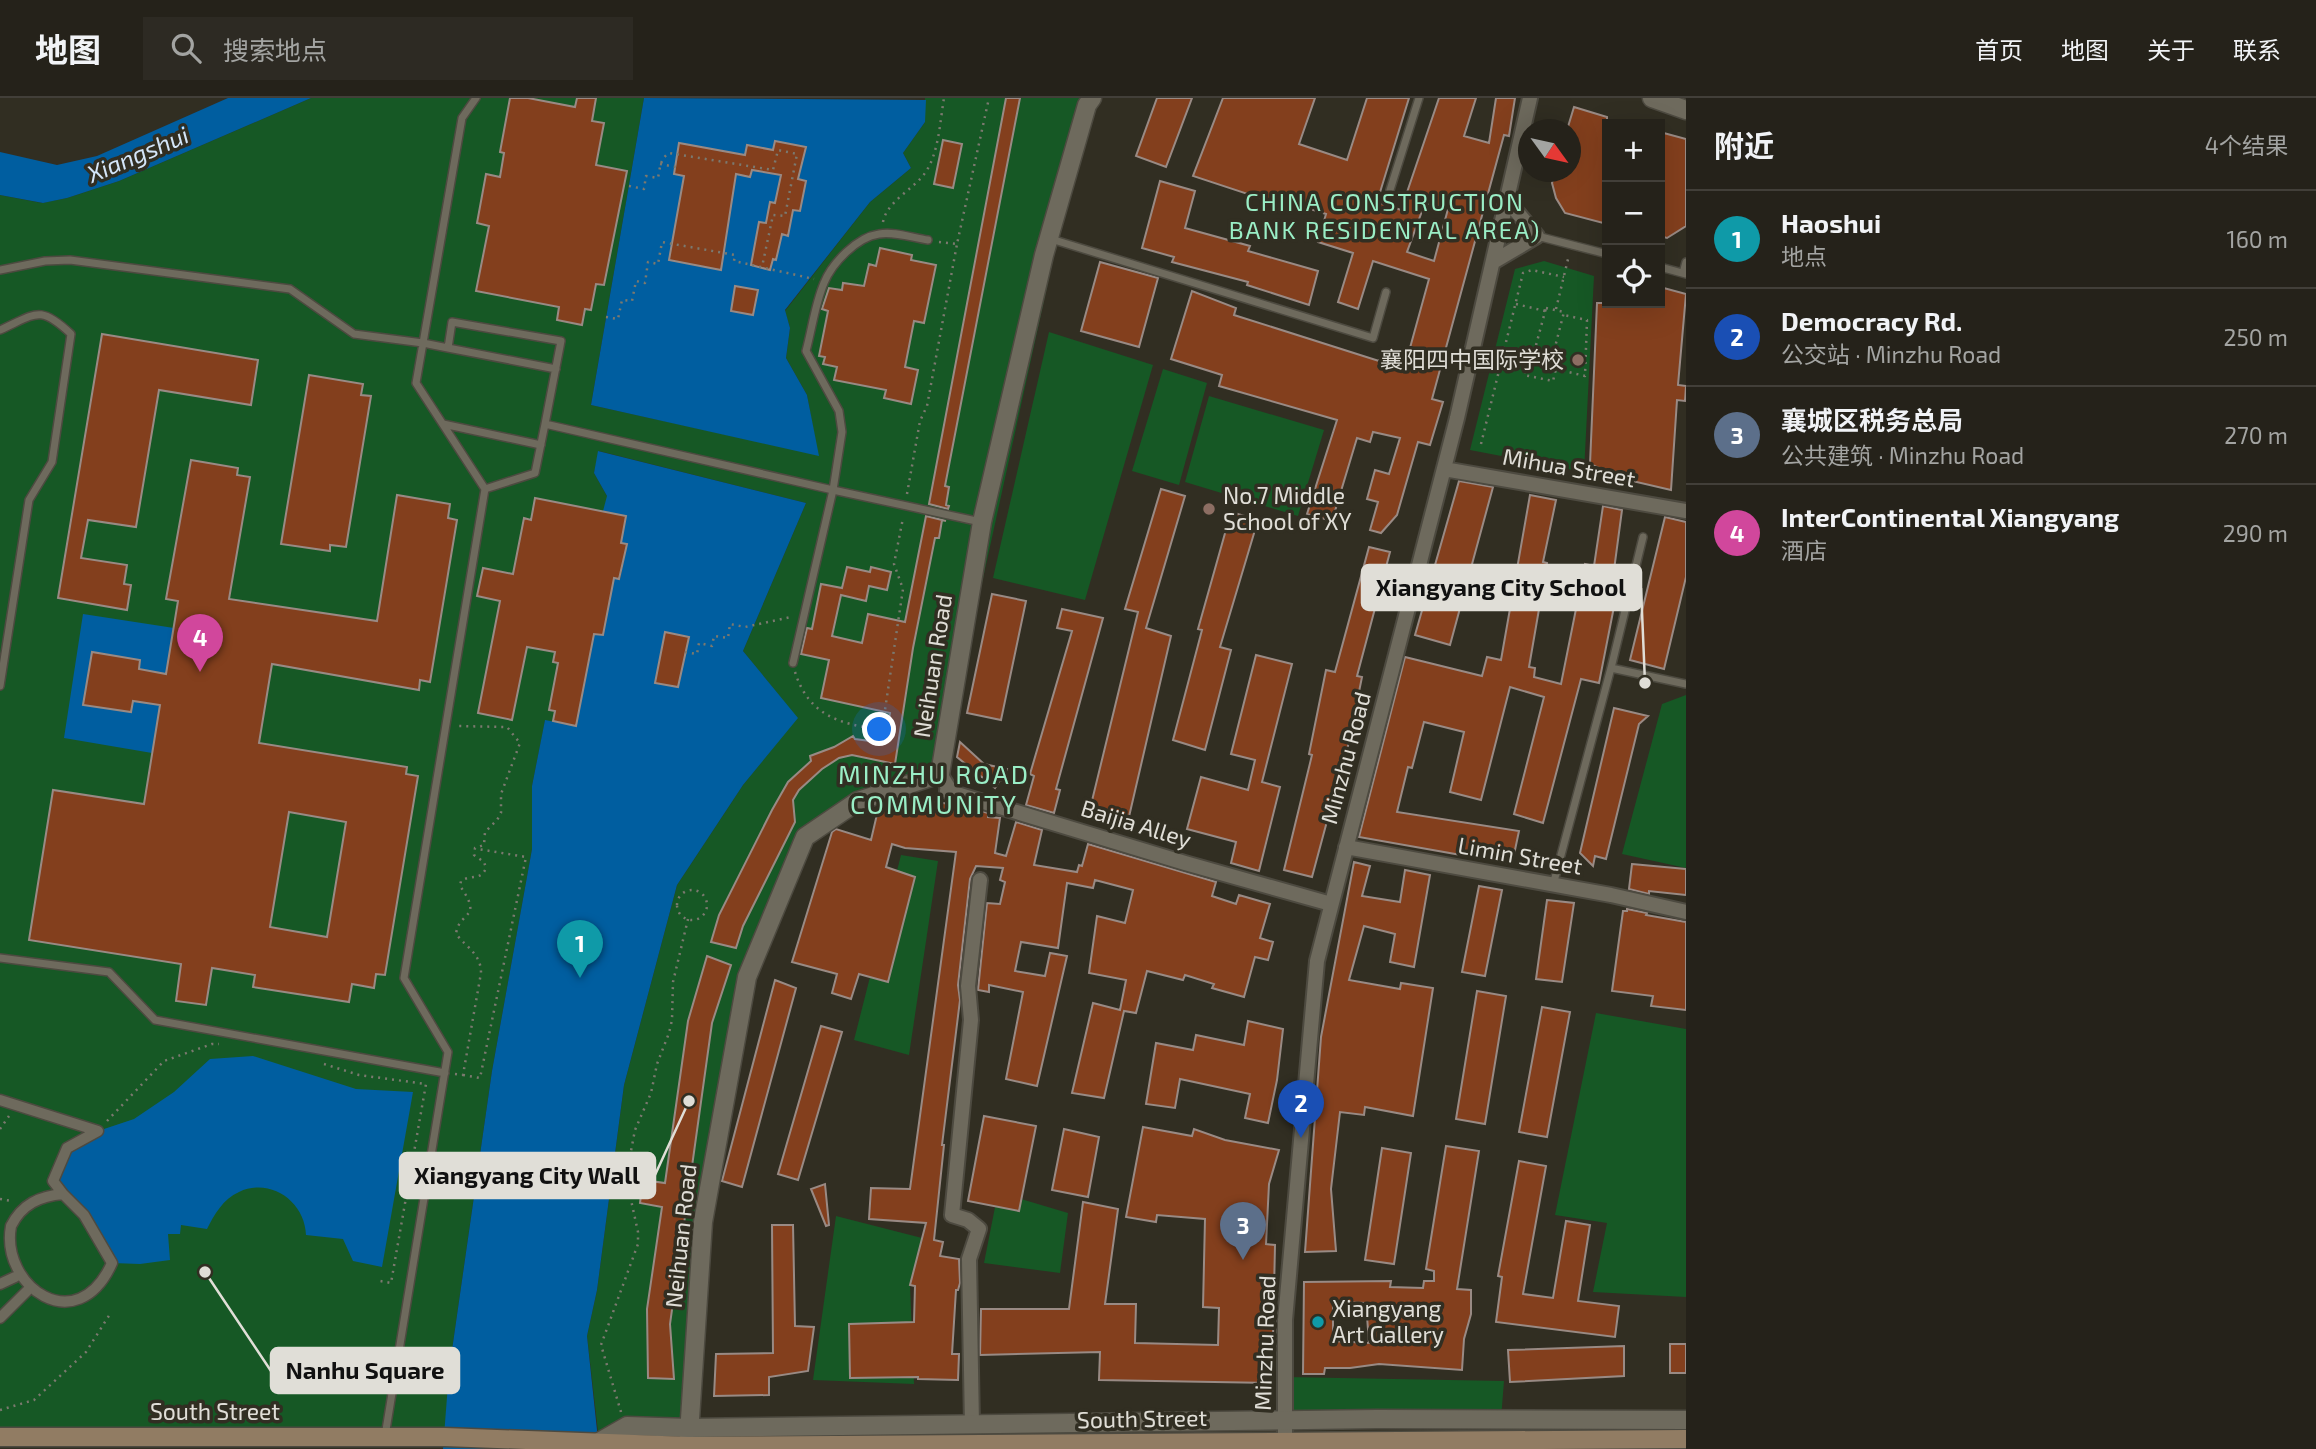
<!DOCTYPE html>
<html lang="zh">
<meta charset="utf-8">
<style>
body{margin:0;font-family:"Exo 2","Noto Sans SC",sans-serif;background:#2d2a23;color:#f1f3f6}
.controls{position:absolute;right:21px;top:21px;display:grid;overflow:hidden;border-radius:0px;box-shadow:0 7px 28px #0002}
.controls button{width:63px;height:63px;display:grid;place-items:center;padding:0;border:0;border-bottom:2px solid #423f39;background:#25221a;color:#f1f3f6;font:35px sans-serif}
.compass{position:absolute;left:1518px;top:21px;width:63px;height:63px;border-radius:50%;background:#25221a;box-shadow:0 7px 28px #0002;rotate:123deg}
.you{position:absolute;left:880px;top:632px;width:24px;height:24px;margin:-18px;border:5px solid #fff;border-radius:50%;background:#1a73e8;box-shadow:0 0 0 10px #1a73e833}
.badge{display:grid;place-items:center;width:46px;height:46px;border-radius:50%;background:#4ad49c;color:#fff;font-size:23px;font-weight:700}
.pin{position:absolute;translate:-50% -58px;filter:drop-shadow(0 2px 4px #0008)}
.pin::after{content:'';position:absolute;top:37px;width:24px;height:21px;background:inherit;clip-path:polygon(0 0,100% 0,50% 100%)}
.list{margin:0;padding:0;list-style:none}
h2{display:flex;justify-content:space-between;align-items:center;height:91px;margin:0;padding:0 28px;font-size:30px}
h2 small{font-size:23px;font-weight:400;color:#a3a4a2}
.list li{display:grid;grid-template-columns:46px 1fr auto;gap:21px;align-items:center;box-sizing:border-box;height:98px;padding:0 28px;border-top:2px solid #423f39}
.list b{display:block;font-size:26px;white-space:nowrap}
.list p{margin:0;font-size:23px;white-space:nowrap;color:#a3a4a2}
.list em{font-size:23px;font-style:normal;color:#a3a4a2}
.icon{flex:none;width:38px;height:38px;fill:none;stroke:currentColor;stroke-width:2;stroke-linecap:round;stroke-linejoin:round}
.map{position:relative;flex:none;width:1686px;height:1351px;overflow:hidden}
header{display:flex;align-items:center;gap:42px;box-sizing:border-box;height:98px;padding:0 35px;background:#25221a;border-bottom:2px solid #423f39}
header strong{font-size:33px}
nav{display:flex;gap:38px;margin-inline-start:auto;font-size:24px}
.search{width:490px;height:63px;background:#2d2a23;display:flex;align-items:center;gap:18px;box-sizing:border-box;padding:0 24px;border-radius:0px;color:#a3a4a2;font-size:26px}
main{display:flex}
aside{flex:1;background:#25221a}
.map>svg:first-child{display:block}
</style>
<header>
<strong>地图</strong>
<div class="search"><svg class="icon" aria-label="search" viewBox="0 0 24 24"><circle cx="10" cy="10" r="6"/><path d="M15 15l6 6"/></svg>搜索地点</div>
<nav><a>首页</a><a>地图</a><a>关于</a><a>联系</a></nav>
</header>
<main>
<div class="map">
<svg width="1686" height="1351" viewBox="0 0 1686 1351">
<rect width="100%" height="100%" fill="#312e22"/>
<!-- green -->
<path fill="#165825" d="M311,0h333l-53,307 227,50 -11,-60 -21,-37 4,-30 -5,-17 85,-109 41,-34 -8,-15 22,-31v-24h167l-5,7 -147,669 -82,27 -53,36 -58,140 -44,245 -15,227h-88l-13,-113 10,-46 27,-205 53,-200 66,-100 54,-67 -54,-67 63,-148 -207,-52 -5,22 13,23 19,20 -5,26 6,2 -8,35h-5l-11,56 -14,-2 1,22 -14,71 -31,-5 -13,65v63l-40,222 -43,300 -4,66h-445v-1242l42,8 25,-5 52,-17z
M1544,163l50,15 -10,196 -114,-22 45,-181z
M1049,234l104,33 -68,235 -92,-22z
M1163,271l44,14 -28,102 -47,-14z
M1209,298l115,34 -26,86 -113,-34z
M1686,597v173l-64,-14 40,-150z
M901,757l37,6 -29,194 -55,-15z
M1596,915l90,16v268l-93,-5 14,-69 -52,-8z
M998,1094l70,21 -8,60 -76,-10z
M836,1118l86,22 -12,47 4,99 -101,-4z
M1285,1279l219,4 -3,38 -216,1z"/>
<!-- water -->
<path fill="#005ea0" d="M228,0h83l-192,83 -52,17 -24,5 -43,-8v-43l57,13 40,-9z
M644,0l282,2 -1,22 -22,31 8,15 -41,34 -85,108 5,18 -4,30 21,37 12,61 -228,-51z
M598,353l208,52 -63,148 55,67 -55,67 -66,100 -53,200 -27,205 -10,46 12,113h-156l6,-78 43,-300 40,-222v-63l13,-66 31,6 14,-71 -2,-23 15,3 11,-57 6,1 7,-35 -6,-1 5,-27 -23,-5 4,-15 -13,-23z
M83,516l91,14 -8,46 -27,-5 1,-9 -48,-7 -8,52 47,7 2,-11 27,4 -8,48 -88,-15z
M253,958l103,33 57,3 -31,175 -29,-6 -10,-22 -37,-4c-1,-33 -35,-58 -67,-43 -16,7 -25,23 -32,37l-26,-4 -1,9h-12l2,26 -30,4 -28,-1 -15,-26 -44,-56 14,-33 31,-17 36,-12 40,-27 36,-33z"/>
<!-- building -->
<path fill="#833f1d" stroke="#998a84" stroke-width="2" fill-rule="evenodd" d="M510,0h18l47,9 2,-9h19l-4,23 12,2 -8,42 31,6 -23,114 -8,-1 -5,26 -6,-1 -3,16 -25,-5 2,-13 -83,-16 13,-65 -12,-3 9,-49 14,3 4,-24 -4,-1z
M1006,0h14l-75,388 4,1 -3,18 3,1 -1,3 -19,-5z
M1157,0h35l-26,69 -30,-11z
M1223,0h92l-16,46 48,16 20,-62h42l-32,104 24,8 38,-112h37l-12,38 25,7 7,-45h19l-6,38 -5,-1 -72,264 11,3 -13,43 -12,-3 -21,73 -16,18 -11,-3 8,-28 -11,-3 8,-29 14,4 11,-36 -27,-6 -3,10 -13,-4 -25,83 -25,-7 30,-94 -118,-34 3,-11 -51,-16 21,-68 44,17 -2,7 145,46 1,-2 25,7 24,-87 -56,-18 -15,48 -20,-7 15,-49 -35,-11 8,-28 -47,-15 -1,5 -85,-28zM1425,105l23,6 -14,52 -27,-9z
M1574,9l33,10v107l-42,-11 -9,-15 -4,-15 3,-11h16v-42h-4z
M1660,34l26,7v87l-19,12 -7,-2z
M943,42l19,4 -9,44 -19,-4z
M775,43l31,6 -8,32 8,2 -6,30 -7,-1 -5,26 -6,-2 -6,26 -3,-1 -3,11 -19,-5 8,-43 7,1 4,-21 5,1 6,-28 -29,-5 -2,7 -14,-3 -15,96 -52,-10 15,-84 -10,-2 5,-31 66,12 2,-10 26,5z
M1160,83l35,10 -10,37 65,18 -2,5 70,20 -9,34 -62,-20 1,-3 -76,-20 2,-5 -32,-9z
M880,150l32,7 -1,5 25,5 -12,58 -10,-2 -9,46 13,3 -7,34 -27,-6 2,-8 -52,-10 3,-13 -14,-3 2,-7 -6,-1 9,-45 -6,-2 7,-21 13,2 1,-7 21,3 5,-22 7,2z
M1100,164l58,16 -19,69 -58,-16z
M735,188l23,4 -5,25 -22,-4z
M1660,189l26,7 -8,91 8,1 -1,15 -8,-1 -6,90 -69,-16 -3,-6 -9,-4 7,-161h63z
M102,236l156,26 -7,45 -92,-15 -23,137 -48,-7 -7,38 46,7 -3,19 7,1 -4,25 -69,-12z
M309,277l54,9 -2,11 10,1 -25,151 -16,-2v6l-49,-7z
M191,362l47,8 -1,7 13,2 -21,122 148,22 20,-126 53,9 -2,14 9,2 -27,162 -10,-2 -1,10 -147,-26 -13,79 148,24 -1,7 12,2 -33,199 -9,-1 -2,14 -22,-4 -3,18 -96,-15 2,-12 -43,-7 -6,37 -30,-4 5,-37 -152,-24 24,-150 91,14 16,-99 -27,-4 -2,11 -48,-7 9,-53 48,8 -1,9 27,5 12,-73 -12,-2zM289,714l57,10 -19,115 -57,-10z
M1459,383l34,6 -43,158 -35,-10z
M1161,391l24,7 -39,132 25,8 -43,185 -39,-8 49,-201 -13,-3z
M1530,397l26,5 -13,62 4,1 -18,104 6,1 -1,9 27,7 24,-120 9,2 9,-60 19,4 -8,60 7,1 -22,112 -18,-4 -38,144 -29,-9 30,-117 -34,-10 -29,113 -31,-8 14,-60 -40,-10 -12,46 -4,-1 -11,45 122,19 -7,33 -153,-27 46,-180 77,19 5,-19 14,3z
M535,400l91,18 -5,27 6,1 -8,35 -5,-1 -11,57 -9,-1 -18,92 -23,-5 2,-10 -6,-1 9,-47 -5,-1 2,-10 -28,-5 -15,73 -34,-7 22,-112 -23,-5 6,-28 30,6 11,-56 7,2z
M1231,414l27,8 -38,127 11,3 -26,100 -32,-10 29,-110 -4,-1z
M926,418l20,5 -4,-1 -3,18h-4l-22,110 -18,116 -43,-9 -13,3 -17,11 -23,21 -6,10 2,22 -52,104 -7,22 -25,-6 8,-27 53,-105 16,-28 23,-21 -1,-5 24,-9 19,-11 2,3 30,4 5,-30 -69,-15 8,-38 -28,-6 6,-26 5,1 9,-45 21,4 5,-21 23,5 1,-5 20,5 -4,18 -18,-4 -3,15 -25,-6 -9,41 30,7 6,-29 37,8z
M1665,419l21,5v55l-22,92 -34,-9z
M1369,449l21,5 -33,124 5,1 -22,108 -3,-1 -25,93 -28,-7 28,-115 -3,-1 17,-84 9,2z
M992,496l34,7 -25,119 -34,-7z
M1062,511l41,9 -47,171 4,1 -6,23 -28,-8 8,-29 -4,-2 42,-143 -15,-3z
M665,534l24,5 -11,50 -23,-4z
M1256,557l36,9 -30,118 18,5 -21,84 -28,-8 5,-21 -49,-13 14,-52 47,13 7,-30 -24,-6z
M1614,610l34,8 -9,8 -33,135 -11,-3 -2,10 -13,-13z
M960,644l24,22 23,5 -2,12 -5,-1 -5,8 -17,-14 -11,-3 1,-5 -11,-9z
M916,696l-1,6 46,5 27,8v4l12,1 -5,35 11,3 10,-34 26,8 -8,35 43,7 2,-7 3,1 6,-22 128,38 -4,14 24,8 3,-9 31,9 -10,34 13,4 -5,18 -13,-3 -11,40 -32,-9 2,-4 -29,-9 -2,5 -36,-9 -11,42 -12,-2 -20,87 -32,-5 21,-90 27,7 6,-30 -37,-7 8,-57 28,7 8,-33 -38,-10 -2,8 -26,-5 -9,65 -37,-6 -6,29 30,5 5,-23 17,3 -30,130 -31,-7 17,-87 -34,-7v7l-11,-2 9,-87 13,1 5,-22 -5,-2 3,-12 -27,-2 -6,13 -12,106 2,15 -18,145h2l-10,95 9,2 -3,14 19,3 1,24 -2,7h-2l-4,64h7l-1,26 -40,-1v-2l-68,1 -1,-54 65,-2 1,-36 -5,-1 16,-62 -57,-4 2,-31 39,1 46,-337 -51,-4 -13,-4 -6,23 29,10 -27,105 -29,-8 -8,25 -19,-6 5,-19 -45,-12 40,-130 4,-3 35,11 7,-30z
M1354,764l16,4 -8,30 38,6 5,-32 25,5 -16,92 -24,-5 5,-28 -31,-8 -15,54 51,9 1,-6 32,5 -20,128 -48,-9 -1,8 -24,-3 -9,77 5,62 -31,1 16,-215z
M1632,766l54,5v26l-37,-4v3l-20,-5z
M1479,788l23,4 -17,86 -23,-4z
M1547,802l27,3 -12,79 -26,-3z
M1627,811l20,4 -1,2 40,7v88l-35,-4 2,-10 -41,-5 11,-80h4z
M707,858l24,9 -19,58 -42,301 4,55 -26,-1 -1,-69 15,-102 -22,-4 3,-23 22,3 23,-162z
M775,882l21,8 -54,199 -20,-6z
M1477,893l29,5 -21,128 -29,-5z
M1542,909l28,5 -23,125 -28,-5z
M1248,923l35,8 -6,51 -9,43 -23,-5 5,-24 -70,-15 -5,29 -29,-4 10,-61 37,7 3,-15 48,10z
M821,928l21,6 -44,148 -20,-6z
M984,1018l52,10 -17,85 -51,-10z
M1143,1029l49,9 2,-7 31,11 54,10 -10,34 -3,60 9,1 -3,138 -173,-3 1,-28 -120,3 1,-46h88l14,-107 35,7 -13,95h31l-1,39 83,2 1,-37 -16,-1 2,-88 -48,-4 -1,7 -30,-5z
M1064,1031l35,8 -11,60 -36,-7z
M1446,1048l33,5 -22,138 14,1v24l-7,25 -2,31 -83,-6 -29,4h-25l-1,6h-21l1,-92 87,-1 -1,6 33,1 1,-7h10v-10l-8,-2zM1333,1204l33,1 3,40 -36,-2z
M1382,1050l29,5 -17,111 -29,-4z
M1519,1063l27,5 -23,128 30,4 13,-77 24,4 -12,76 41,5 -4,31 -119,-15 6,-45 -4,-1z
M825,1086l4,41 -3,1 -15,-37z
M772,1127h21l2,101 19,1 -6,44 -39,6v18l-55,1 2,-42 57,-1z
M1670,1246h16v29h-16z
M1624,1248v30l-114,6 -2,-32z"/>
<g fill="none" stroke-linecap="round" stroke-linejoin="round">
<!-- service casing -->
<g stroke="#4d4a40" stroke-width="10">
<path id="service" d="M1390,92l29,-92
M1537,138l70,18
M1051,141l322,99 13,-46
M928,142c-15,-2 -34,-9 -49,-6 -22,3 -47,29 -55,49 -9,21 -12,46 -18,68l33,60 3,21 -9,58 148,32
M1660,169l26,7
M0,172l45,-9 25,-1 220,29 64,45 69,9 39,-225 14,-20
M1683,175l3,-11
M0,232c36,-16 39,-26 71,4l-19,128 -23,38 -29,186
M448,250l108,21
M443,326l98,21
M485,391l50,-16 10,-49 288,66 -40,173
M1643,439l-32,131 75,16
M1553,787l58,-217
M0,860l109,14 46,48 290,53
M385,1338l63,-384 -44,-74 81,-489 -69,-106 7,-40 25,5 4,-26 109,19 -16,83"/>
</g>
<!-- pedestrian casing -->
<g stroke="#4d4a40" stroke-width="13">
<path id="pedestrian" d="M0,1002l98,31 -31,17 -14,33 10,13
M63,1096l21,21 28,48c-35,78 -112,23 -101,-37 11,-22 29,-30 52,-32z
M0,1186l15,-7
M0,1220l27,-27"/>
</g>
<!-- minor casing -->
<g stroke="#4d4a40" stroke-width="18">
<path id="minor" d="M1493,164l44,-26 -30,-36
M1444,371l242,42
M940,676l8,13 -1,4 238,72 146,41
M1346,749l265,48 75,17
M972,1327l-3,-166 10,-30 -11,-9 -16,-5 19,-195 -3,-34 12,-106
M1285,1351v-129l32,-359 140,-543 73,-320"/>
</g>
<!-- tertiary casing -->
<g stroke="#4d4a40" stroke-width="21">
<path id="tertiary" d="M1652,0l34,12
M599,1344l28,-16 63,2 687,-9 309,1
M688,1351l15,-227 44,-245 58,-140 53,-36 82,-27 42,-252 62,-267 43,-150 5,-7"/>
</g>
<!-- secondary casing -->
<g stroke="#4d4a40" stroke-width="21">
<path id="secondary" d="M0,1339h445l243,9 998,-7"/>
</g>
<!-- path -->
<path stroke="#7b796f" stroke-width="2.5" stroke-dasharray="2 5" stroke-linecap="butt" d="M660,66l16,3
M629,88l15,3 2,-13 12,2c2,-10 2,-19 11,-25l104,17 5,-20 19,4 -12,62 -12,-1 -11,52
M883,124c4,-21 31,-33 42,-49 14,-20 15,-52 19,-75
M939,144l18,2 32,-146
M1516,206l29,7
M1546,210l18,4 -10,39 6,1 -7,29 -29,-6 6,-27 5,1z
M1556,211l13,-54
M606,219l12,2 4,-19 10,1 4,-20 9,2 3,-21 10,2 4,-22 73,13 -1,6 80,18
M1503,256l24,6
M1556,271l29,7 2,-56 -23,-5
M1481,346l42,-171 9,-3 32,7
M907,396l13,-73 7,-15 30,-162
M685,554l12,2 2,-11 13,3 2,-10 14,2 2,-14 15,3 46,-10
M795,574c14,44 45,52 87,58l21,-141 -9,-25 9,-46
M677 807a15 15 0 1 1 30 0a15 15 0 1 1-30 0Z
M324,966l35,11 67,9 -35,199 -11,-2
M455,976l8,1 18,-102c0,-19 -14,-25 -25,-39 3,-24 28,-14 4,-48l1,-5c10,-7 20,0 25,-13l-2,-6 -10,-7 1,-7 9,-3 1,-13 12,-12 4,-7v-19l19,-51 -13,-16 -51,-1
M463,977l17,3 46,-221 -48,-8
M107,1023l57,-60 48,-17h7
M0,1031l9,-13
M0,1101l12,2
M0,1312l34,-10 52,-48 24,-38
M621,1314l-20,-67 37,-101v-12l-12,-55 9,-47 16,-37 6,-29 12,-31 3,-13 1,-38 15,-63"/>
<!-- service -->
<use href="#service" stroke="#6e6a5d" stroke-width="7"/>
<!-- pedestrian -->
<use href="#pedestrian" stroke="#6e6a5d" stroke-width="10"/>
<!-- minor -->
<use href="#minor" stroke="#6e6a5d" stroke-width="14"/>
<!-- tertiary -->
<use href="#tertiary" stroke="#6e6a5d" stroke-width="18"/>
<!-- secondary -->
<use href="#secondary" stroke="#917c63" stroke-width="18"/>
</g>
<!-- markers -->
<g fill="#8d6e63" stroke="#312e22" stroke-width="2.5">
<circle cx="1578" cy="262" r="7"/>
<circle cx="1209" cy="411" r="7"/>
</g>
<circle fill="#0f9aa8" stroke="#312e22" stroke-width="2.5" cx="1318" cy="1224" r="7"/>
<g text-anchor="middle" stroke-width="7" stroke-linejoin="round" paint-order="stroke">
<!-- poi labels -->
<g font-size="23" fill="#e0ded7" stroke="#312e22" text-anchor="start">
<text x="1564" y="270" text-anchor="end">襄阳四中国际学校</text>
<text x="1223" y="406">No.7 Middle<tspan x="1223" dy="26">School of XY</tspan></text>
<text x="1332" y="1219">Xiangyang<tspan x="1332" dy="26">Art Gallery</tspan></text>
</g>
<!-- street labels -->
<g font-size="23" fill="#e0ded7" stroke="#312e22">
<text transform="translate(1569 370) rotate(10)" y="8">Mihua Street</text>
<text transform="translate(933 568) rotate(-81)" y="8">Neihuan Road</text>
<text transform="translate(1346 660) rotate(-75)" y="8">Minzhu Road</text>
<text transform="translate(1136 726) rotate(17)" y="8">Baijia Alley</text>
<text transform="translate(1520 758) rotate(10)" y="8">Limin Street</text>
<text transform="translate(681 1138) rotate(-84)" y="8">Neihuan Road</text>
<text transform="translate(1265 1245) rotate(-88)" y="8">Minzhu Road</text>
<text x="215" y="1322">South Street</text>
<text transform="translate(1142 1321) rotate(-1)" y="8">South Street</text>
</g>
<!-- water labels -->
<g font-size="24" font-style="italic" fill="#d4e6f9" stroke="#312e22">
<text transform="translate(138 57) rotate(-23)" y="8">Xiangshui</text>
</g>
<!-- neighbourhood labels -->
<g font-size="24" letter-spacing="2" fill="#9aeec6" stroke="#312e22">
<text x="1385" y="113">CHINA CONSTRUCTION<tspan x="1385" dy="28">BANK RESIDENTAL AREA)</tspan></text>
</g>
<!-- quarter labels -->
<g font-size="26" letter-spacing="2" fill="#9aeec6" stroke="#312e22">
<text x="934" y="686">MINZHU ROAD<tspan x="934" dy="30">COMMUNITY</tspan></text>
</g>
</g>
<!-- callouts -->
<path fill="none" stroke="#e0ded7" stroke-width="2.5" d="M1645 585L1641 490M689 1003L655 1077M205 1174L271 1273"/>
<g fill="#e0ded7" stroke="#312e22" stroke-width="2.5">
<circle cx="1645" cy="585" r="7"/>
<circle cx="689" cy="1003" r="7"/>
<circle cx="205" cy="1174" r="7"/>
</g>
<g fill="#e0ded7" stroke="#e0ded7" stroke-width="2.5">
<rect x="1362" y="467" width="279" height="45" rx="7"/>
<rect x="400" y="1055" width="255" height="45" rx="7"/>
<rect x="271" y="1250" width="188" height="45" rx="7"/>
</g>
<g font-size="24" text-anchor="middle" font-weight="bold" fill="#111">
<text x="1501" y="498">Xiangyang City School</text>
<text x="527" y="1086">Xiangyang City Wall</text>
<text x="365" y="1281">Nanhu Square</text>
</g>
</svg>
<div class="controls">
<button>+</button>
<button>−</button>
<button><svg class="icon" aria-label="locate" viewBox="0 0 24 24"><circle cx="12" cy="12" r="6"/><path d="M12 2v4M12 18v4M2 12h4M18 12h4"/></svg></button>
</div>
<svg class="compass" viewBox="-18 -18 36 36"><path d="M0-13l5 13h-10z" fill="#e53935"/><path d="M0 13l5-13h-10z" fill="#a3a4a2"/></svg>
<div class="you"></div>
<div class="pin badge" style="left:580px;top:880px;background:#0f9aa8">1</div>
<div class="pin badge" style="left:1301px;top:1040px;background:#1a4fb4">2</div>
<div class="pin badge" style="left:1243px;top:1162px;background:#5c6f8a">3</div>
<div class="pin badge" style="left:200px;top:574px;background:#d1479c">4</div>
</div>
<aside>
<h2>附近<small>4个结果</small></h2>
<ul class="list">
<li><span class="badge" style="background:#0f9aa8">1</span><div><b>Haoshui</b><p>地点</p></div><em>160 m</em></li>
<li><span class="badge" style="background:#1a4fb4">2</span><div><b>Democracy Rd.</b><p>公交站 · Minzhu Road</p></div><em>250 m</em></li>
<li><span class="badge" style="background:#5c6f8a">3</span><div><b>襄城区税务总局</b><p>公共建筑 · Minzhu Road</p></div><em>270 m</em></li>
<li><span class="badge" style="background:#d1479c">4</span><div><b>InterContinental Xiangyang</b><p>酒店</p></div><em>290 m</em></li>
</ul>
</aside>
</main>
